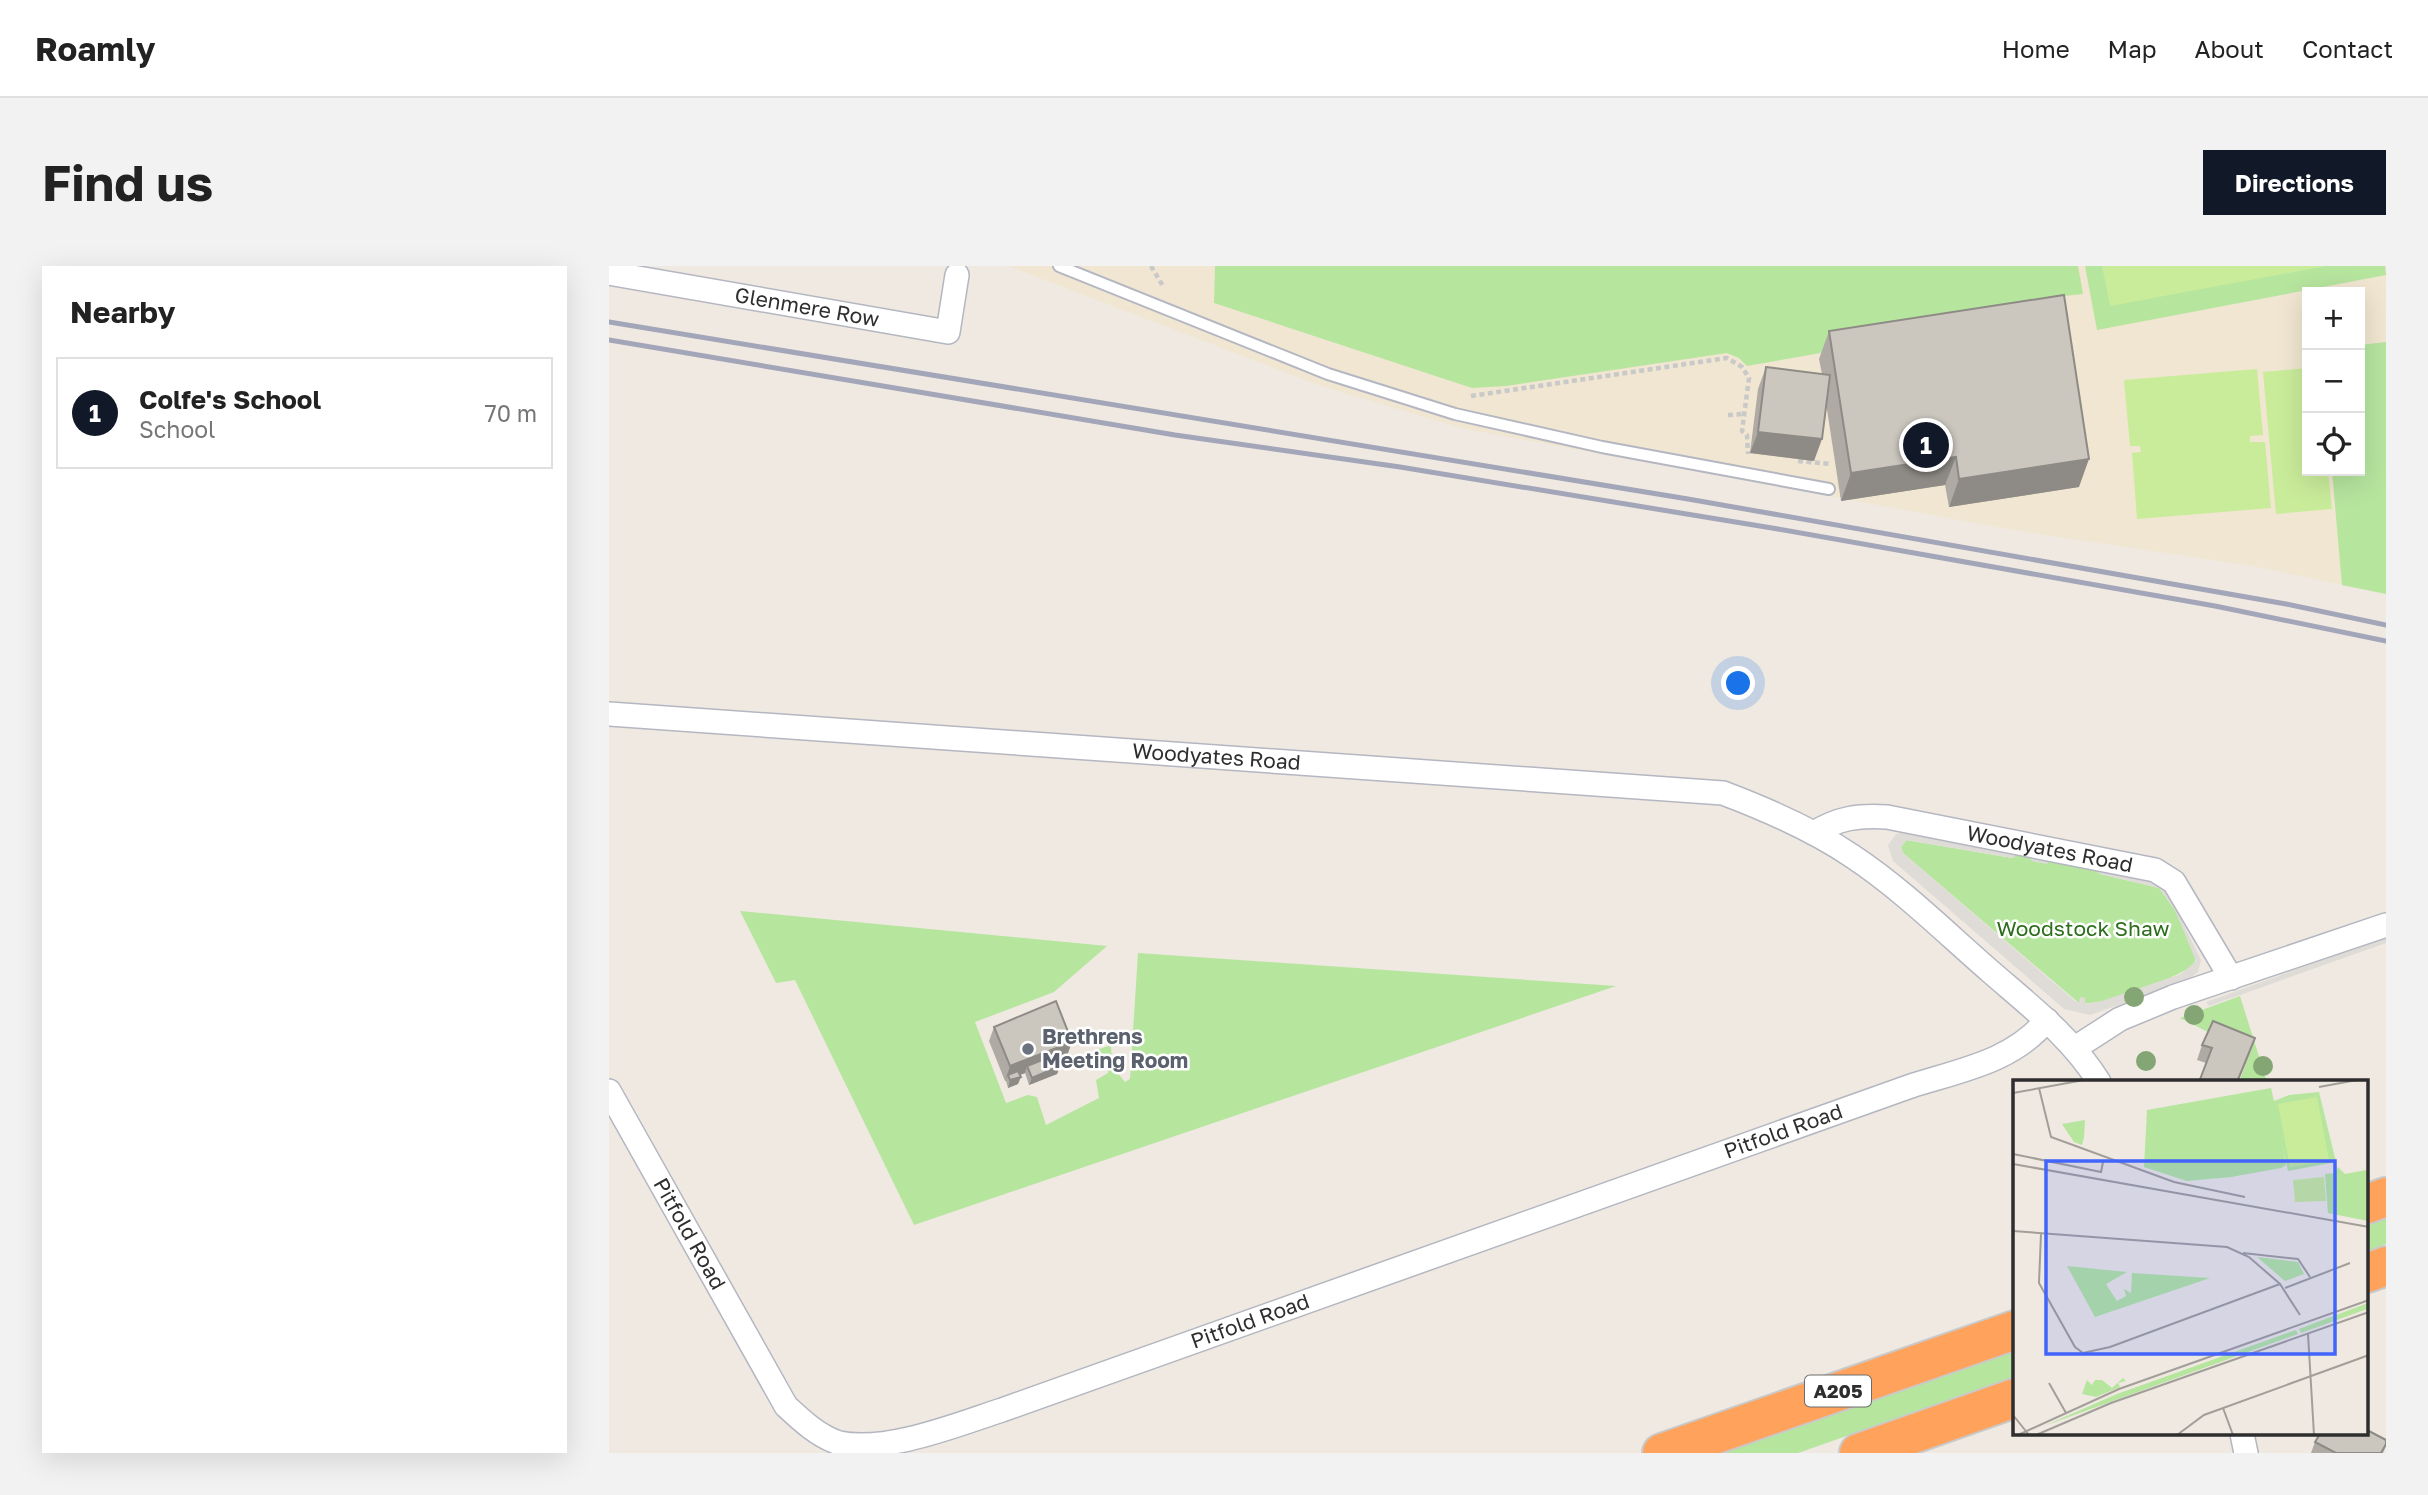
<!DOCTYPE html>
<meta charset="utf-8">
<style>
body{margin:0;font-family:"Golos Text",sans-serif;background:#f2f2f2;color:#222}
.controls{position:absolute;right:21px;top:21px;display:grid;overflow:hidden;border-radius:0px;box-shadow:0 7px 28px #0002}
.controls button{width:63px;height:63px;display:grid;place-items:center;padding:0;border:0;border-bottom:2px solid #e0e0e0;background:#fff;color:#222;font:35px sans-serif}
.you{position:absolute;left:1130px;top:418px;width:24px;height:24px;margin:-18px;border:5px solid #fff;border-radius:50%;background:#1a73e8;box-shadow:0 0 0 10px #1a73e833}
.badge{display:grid;place-items:center;width:46px;height:46px;border-radius:50%;background:#111827;color:#fff;font-size:23px;font-weight:700}
.pin{position:absolute;translate:-50% -50%;border:4px solid #fff;box-shadow:0 2px 7px #0006}
.list{margin:0;padding:0;list-style:none}
h2{display:flex;justify-content:space-between;align-items:center;height:91px;margin:0;padding:0 28px;font-size:30px}
h2 small{font-size:23px;font-weight:400;color:#767676}
.list li{display:grid;grid-template-columns:46px 1fr auto;gap:21px;align-items:center;box-sizing:border-box;height:112px;margin:0 14px 14px;padding:0 14px;border:2px solid #e0e0e0;border-radius:0px}
.list b{display:block;font-size:26px;white-space:nowrap}
.list p{margin:0;font-size:23px;white-space:nowrap;color:#767676}
.list em{font-size:23px;font-style:normal;color:#767676}
.icon{flex:none;width:38px;height:38px;fill:none;stroke:currentColor;stroke-width:2;stroke-linecap:round;stroke-linejoin:round}
.map{position:relative;flex:none;width:1777px;height:1187px;overflow:hidden;border-radius:0px}
header{display:flex;align-items:center;gap:42px;box-sizing:border-box;height:98px;padding:0 35px;background:#fff;border-bottom:2px solid #e0e0e0}
header strong{font-size:33px}
nav{display:flex;gap:38px;margin-inline-start:auto;font-size:24px}
.intro{display:flex;align-items:center;justify-content:space-between;box-sizing:border-box;height:168px;padding:0 42px}
h1{margin:0;font-size:49px}
.button{padding:18px 32px;border-radius:0px;background:#111827;color:#fff;font-size:24px;font-weight:700}
main{display:flex;gap:42px;padding:0 42px}
aside{flex:1;background:#fff;border-radius:0px;box-shadow:0 7px 28px #0002}
.map>svg:first-child{display:block}
</style>
<header>
<strong>Roamly</strong>
<nav><a>Home</a><a>Map</a><a>About</a><a>Contact</a></nav>
</header>
<div class="intro"><h1>Find us</h1><a class="button">Directions</a></div>
<main>
<aside>
<h2>Nearby<small></small></h2>
<ul class="list">
<li><span class="badge">1</span><div><b>Colfe's School</b><p>School</p></div><em>70 m</em></li>
</ul>
</aside>
<div class="map">
<svg width="1777" height="1187" viewBox="0 0 1777 1187">
<rect width="100%" height="100%" fill="#efe9e1"/>
<!-- education -->
<path fill="#f0e6d1" fill-rule="evenodd" d="M400,0h1377v328l-133,-28 -234,-35 -554,-102 -144,-43zM1698,26h53v179h-53z"/>
<!-- green -->
<path fill="#b6e59e" d="M606,0h863l5,28 -19,2 -11,16 -306,54 -8,-8 -12,-5 -221,33 -34,2 -258,-85z
M1476,0h300l1,9 -289,55z
M1777,76v252l-44,-9 -10,-114h28v-126z
M1297,574l106,18 6,-5 29,9 4,-6 41,12 8,6 59,14 16,22 21,47 -2,8c-21,14 -90,42 -115,38l-176,-150 -2,-6z
M131,645l367,35 -53,46 -79,30 31,81 22,-8 9,2 9,28 53,-27 -3,-18 12,-7v-8l-6,-9 -14,3v-6l23,-8 1,21 13,16 5,-3 8,-126 478,33 -702,239 -119,-245 -19,3z
M1631,730l27,86h-28l11,-29 -70,-35z
M1777,949v29l-19,7v-28z
M1406,1083v28l-217,76h-80z"/>
<!-- pitch -->
<path fill="#c9ec9a" d="M1493,0h224l-216,40z
M1698,102v103h21l4,38 -56,5 -13,-142z
M1648,103l6,66 -13,1v6h15l6,66 -134,11 -5,-66 9,-1 -1,-6h-10l-6,-66z"/>
<!-- plaza -->
<path fill="#dfdcd8" d="M1297,566l145,25 -4,7 -15,-3 -5,-6 -9,-2 -5,5 -106,-18 -6,7 2,6 172,148 4,1 1,-5 5,1v6l17,-3 79,-27 15,-13 -21,-51 -16,-22 -59,-14 -8,-6 -6,2 -3,-5 47,7 34,12 37,76 -3,12 -12,9 -96,34 -26,-6 -171,-148 -5,-16 8,-11z
M1777,671v6l-177,63 -3,-4z"/>
<g fill="none" stroke-linecap="round" stroke-linejoin="round">
<!-- lane casing -->
<g stroke="#b4b7c1" stroke-width="14">
<path id="lane" d="M450,0l269,108 127,40 147,33 227,42"/>
</g>
<!-- street casing -->
<g stroke="#b4b7c1" stroke-width="26">
<g id="street">
<path id="s1" d="M0,7l339,59 9,-57"/>
<path id="s2" d="M0,448l1114,79c45,17 89,36 129,63 50,33 94,77 139,116 39,34 81,66 108,110"/>
<path id="s3" d="M1205,567c24,-15 45,-18 73,-16l268,53 19,12 57,96"/>
<path d="M1466,782l45,-29 53,-22 213,-72"/>
<path id="s4" d="M0,825l177,315c15,14 32,30 53,37 48,10 117,-18 163,-33l909,-324c50,-16 101,-24 136,-66"/>
<path d="M1633,1168l4,19"/>
</g>
</g>
<!-- highway casing -->
<g stroke="#c9c9c9" stroke-width="42">
<path id="highway" d="M1758,938l19,-7
M1758,1007l19,-7
M1053,1187l353,-123
M1250,1187l156,-55"/>
</g>
<!-- path -->
<path stroke="#c9c9c9" stroke-width="4.5" stroke-dasharray="5 3.5" stroke-linecap="butt" d="M542,0l12,20
M862,130l256,-38 15,9 7,11 -7,53 5,4 1,19
M1119,149l15,-1
M1189,195l33,3"/>
<!-- lane -->
<use href="#lane" stroke="#fff" stroke-width="10"/>
<!-- street -->
<use href="#street" stroke="#fff" stroke-width="23"/>
<!-- highway -->
<use href="#highway" stroke="#ffa35c" stroke-width="38"/>
<!-- rail -->
<path stroke="#a3a6b8" stroke-width="5" d="M0,56l1079,177 598,105 100,21
M0,74l566,95 225,32 372,61 443,78 171,35"/>
</g>
<!-- trees -->
<g fill="#84a574">
<circle cx="1525" cy="731" r="10"/>
<circle cx="1585" cy="749" r="10"/>
<circle cx="1537" cy="795" r="10"/>
<circle cx="1654" cy="800" r="10"/>
</g>
<!-- wall -->
<path fill="#afaba4" d="M1220,65l250,156 -130,20 -4,-22 -104,16 -15,-98 -12,58 -64,-8 8,-64 8,-22 56,7 -3,-15z
M385,761l73,29 -9,4 2,6 -3,8 -28,11 -4,-12 -5,2 -2,9 -10,4 -2,-7h-1l-16,-40z
M1593,779l48,8 -12,29h-39l7,-19 -9,-3z
M1706,1176l71,4 -3,7h-72z"/>
<!-- shaded-wall -->
<path fill="#8e8b86" d="M1149,166l64,7 -8,22 -64,-8z
M1347,191l-11,28 -104,16 10,-28z
M1480,193l-10,28 -130,20 10,-28z
M463,776l-5,14 -38,15 -2,-5 -2,7 -15,6 -2,-4 -3,6 5,-15z
M451,800l-3,8 -28,11 3,-7z
M412,811l-3,7 -10,4 2,-8z"/>
<!-- building -->
<path fill="#cbc7bf" stroke="#8e8b86" stroke-width="2" d="M1455,29l25,164 -130,20 -3,-22 -105,16 -22,-142z
M1157,101l64,8 -8,64 -64,-7z
M447,735l16,41 -62,24 -16,-39z
M1604,755l42,17 -18,44h-38l13,-34 -10,-3z
M446,789l5,11 -28,12 -5,-12z
M409,805l3,6 -11,3 -2,-5z
M1758,1164l19,10v4l-5,9h-45l-21,-11 5,-8h47z"/>
<!-- markers -->
<circle fill="#6b7280" stroke="#fff" stroke-width="2.5" cx="419" cy="783" r="7"/>
<g text-anchor="middle" stroke-width="5" stroke-linejoin="round" paint-order="stroke">
<!-- shield labels -->
<rect fill="#fff" stroke="#6d6d6d" stroke-width="2" x="1196" y="1109.5" width="66" height="31" rx="5"/>
<g font-size="19" font-weight="bold" fill="#2e2e2e">
<text x="1229" y="1132">A205</text>
</g>
<!-- street labels -->
<g font-size="21" fill="#2e2e2e" stroke="#fff">
<text dy="7" stroke="none"><textPath href="#s1" startOffset="201">Glenmere Row</textPath></text>
<text dy="7" stroke="none"><textPath href="#s2" startOffset="609">Woodyates Road</textPath></text>
<text dy="7" stroke="none"><textPath href="#s3" startOffset="242">Woodyates Road</textPath></text>
<text dy="7" stroke="none"><textPath href="#s4" startOffset="1424">Pitfold Road</textPath></text>
<text dy="7" stroke="none"><textPath href="#s4" startOffset="164">Pitfold Road</textPath></text>
<text dy="7" stroke="none"><textPath href="#s4" startOffset="858">Pitfold Road</textPath></text>
</g>
<!-- park labels -->
<g font-size="21" fill="#2c6e1b" stroke="#fff">
<text x="1474" y="670">Woodstock Shaw</text>
</g>
<!-- worship labels -->
<g font-size="21" font-weight="bold" fill="#5b616d" stroke="#fff" text-anchor="start">
<text x="433" y="778">Brethrens<tspan x="433" dy="24">Meeting Room</tspan></text>
</g>
</g>
<!-- overview -->
<g transform="translate(1404 814)">
<rect width="355" height="355" fill="#efe9e1"/>
<path d="M258,8l3,13 15,-6 30,-3 17,70 -48,9 -5,-23 3,17 -5,3 -50,9 -44,4 -43,-14 3,-57zM72,40l-1,17 -2,8 -8,-3 -12,-18zM325,87l7,7 21,-4 2,3v48l-40,-8 -3,-39 10,-1zM244,177l41,5 6,12 -19,7zM54,186l60,6 -21,12 11,17 9,-5 -2,-7 7,4 1,-20 78,5 -115,39zM355,223l-1,6 -66,24 -2,-4zM283,250l2,4 -254,92 73,-32zM110,298l3,3 -8,2 2,4 -24,10 -14,-3 5,-14 5,5 3,-5h7l10,8z" fill="#b6e59e"/>
<path d="M304,17l12,63 -39,7 -12,-63zM311,97l2,24 -31,1 -2,-22z" fill="#c9ec9a"/>
<path fill="none" stroke="#a29e99" stroke-width="2" d="M306,7l38,-7M26,8l12,49 123,45 71,15M0,13l71,-13M0,74l88,18 2,-10M0,84l356,63M0,151l214,16 22,10 31,27 20,31M28,154l-2,49 36,64 8,6 27,-6 170,-63M230,173l55,6 12,18M272,208l65,-25M295,254l6,101M36,303l17,30M210,328l10,27M0,335l16,20M5,355l101,-46 250,-89M23,355l75,-32 258,-91M164,355l27,-20 165,-60"/>
<path fill="#4264fb" fill-opacity="0.15" stroke="#4264fb" stroke-width="3.5" d="M33,81h289v193h-289z"/>
<rect width="355" height="355" fill="none" stroke="#2e2e2e" stroke-width="3.5"/>
</g>
</svg>
<div class="controls">
<button>+</button>
<button>−</button>
<button><svg class="icon" aria-label="locate" viewBox="0 0 24 24"><circle cx="12" cy="12" r="6"/><path d="M12 2v4M12 18v4M2 12h4M18 12h4"/></svg></button>
</div>
<div class="you"></div>
<div class="pin badge" style="left:1317px;top:179px">1</div>
</div>
</main>
